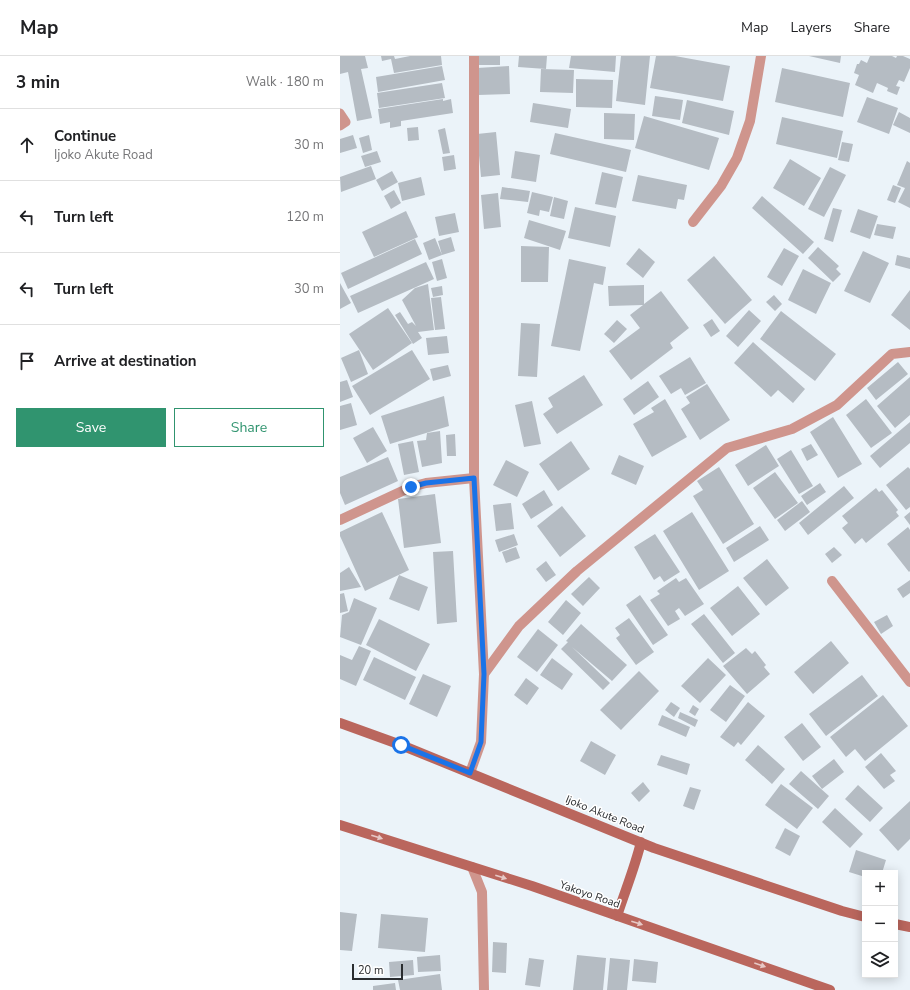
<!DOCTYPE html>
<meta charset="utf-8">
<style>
body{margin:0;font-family:"Nunito Sans",sans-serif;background:#f6f6f6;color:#202124}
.controls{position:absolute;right:12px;bottom:12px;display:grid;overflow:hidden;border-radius:0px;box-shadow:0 2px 10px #0003}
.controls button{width:36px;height:36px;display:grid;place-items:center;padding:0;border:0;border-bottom:1px solid #e0e0e0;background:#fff;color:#202124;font:20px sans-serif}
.scale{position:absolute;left:12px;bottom:10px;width:51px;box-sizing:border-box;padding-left:4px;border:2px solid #2a2d30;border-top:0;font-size:11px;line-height:14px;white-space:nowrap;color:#2a2d30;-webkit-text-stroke:3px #fff;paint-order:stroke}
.stop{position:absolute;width:12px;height:12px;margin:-9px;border:3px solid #1a73e8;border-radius:50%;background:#fff}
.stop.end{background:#1a73e8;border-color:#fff;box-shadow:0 1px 4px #0008}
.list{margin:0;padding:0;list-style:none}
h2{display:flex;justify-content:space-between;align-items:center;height:52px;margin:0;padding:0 16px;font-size:17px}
h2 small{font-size:13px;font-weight:400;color:#757577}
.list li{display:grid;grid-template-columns:26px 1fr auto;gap:12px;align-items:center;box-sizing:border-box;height:72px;padding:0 16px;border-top:1px solid #e0e0e0}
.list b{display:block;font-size:15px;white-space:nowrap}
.list p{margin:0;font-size:13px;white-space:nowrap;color:#757577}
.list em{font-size:13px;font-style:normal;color:#757577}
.actions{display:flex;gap:8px;padding:12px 16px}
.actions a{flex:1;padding:9px 0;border:1px solid #30946f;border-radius:0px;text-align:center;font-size:14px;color:#30946f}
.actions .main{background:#30946f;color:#fff}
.icon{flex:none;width:22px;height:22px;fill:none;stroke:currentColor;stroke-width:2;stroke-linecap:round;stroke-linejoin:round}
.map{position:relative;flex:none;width:570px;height:934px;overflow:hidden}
header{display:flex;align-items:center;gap:24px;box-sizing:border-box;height:56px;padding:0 20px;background:#fff;border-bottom:1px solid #e0e0e0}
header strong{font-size:19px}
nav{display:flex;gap:22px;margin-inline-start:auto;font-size:14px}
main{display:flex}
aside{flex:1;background:#fff}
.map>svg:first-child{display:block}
</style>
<header>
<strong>Map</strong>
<nav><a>Map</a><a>Layers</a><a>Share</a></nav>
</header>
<main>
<aside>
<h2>3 min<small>Walk · 180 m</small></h2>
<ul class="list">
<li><svg class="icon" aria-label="ahead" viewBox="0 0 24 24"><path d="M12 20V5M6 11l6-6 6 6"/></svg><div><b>Continue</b><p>Ijoko Akute Road</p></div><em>30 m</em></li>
<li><svg class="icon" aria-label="left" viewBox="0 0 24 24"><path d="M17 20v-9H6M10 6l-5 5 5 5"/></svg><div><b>Turn left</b></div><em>120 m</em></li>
<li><svg class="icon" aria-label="left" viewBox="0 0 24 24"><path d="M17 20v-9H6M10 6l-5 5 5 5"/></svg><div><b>Turn left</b></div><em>30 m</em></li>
<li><svg class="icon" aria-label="arrive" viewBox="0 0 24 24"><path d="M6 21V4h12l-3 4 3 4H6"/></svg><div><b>Arrive at destination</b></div></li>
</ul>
<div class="actions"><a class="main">Save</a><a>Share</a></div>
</aside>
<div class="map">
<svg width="570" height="934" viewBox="0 0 570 934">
<rect width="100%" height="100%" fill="#ebf3f9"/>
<!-- building -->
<path fill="#b5bcc3" d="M0,0h25l3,12 -7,1 11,49 -15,3 -9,-49 -8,2z
M41,0h13l1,3 15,-3h31l1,9 -48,8 -3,-14 -9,2z
M138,0h22v9h-22z
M179,0h28l-1,13 -28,-2z
M231,0h45l-1,16 -46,-4z
M281,0h29l-5,49 -29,-4z
M316,0h19l55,10 -7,35 -73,-13z
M469,0h32l-1,7z
M530,0h22l4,2 1,-2h6l7,3v9l-6,14 -5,-2 -3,6 4,1 -3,8 -10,-4 1,-3 -11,-5 -4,10 -18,-8 4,-10 -5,-2 3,-9h2l2,-4 6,3z
M102,10l3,14 -67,12 -2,-15z
M169,10l1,28 -32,1 -1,-27z
M442,12l68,15 -7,34 -68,-15z
M201,13l33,1 -1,23 -33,-1z
M236,23l37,1 -1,28 -36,-1z
M102,27l3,15 -66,10 -2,-15z
M315,40l28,4 -3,20 -28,-4z
M527,41l31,11 -9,26 -32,-12z
M103,43v2l8,-2 2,14 -52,8v5l-11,2v-6l-10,2 -2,-15z
M347,44l47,11 -5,24 -47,-12z
M193,47l38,6 -3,19 -38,-6z
M559,56l11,6v15l-17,-8z
M264,57l31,1 -1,26 -30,-1z
M304,60l75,22 -10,32 -74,-22z
M442,61l61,14 -6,27 -61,-14z
M78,71l1,13 -11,1 -1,-13z
M105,72l5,25 -7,1 -5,-24z
M156,76l4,43 -19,2 -4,-43z
M215,77l76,17 -5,22 -76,-18z
M13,79l4,13 -17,5v-14z
M29,79l3,15 -9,3 -4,-15z
M502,86l11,2 -4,18 -11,-2z
M37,95l4,11 -16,5 -4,-11z
M175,95l25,4 -4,27 -25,-4z
M114,99l2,14 -12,2 -2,-14z
M450,103l31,19 -17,28 -31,-18z
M567,105l3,2v45l-12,-6 7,-14 -8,-3z
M31,110l5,13 -35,13 -1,-15z
M490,111l16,8 -22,42 -16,-8z
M52,115l6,11 -16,9 -6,-11z
M262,116l21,5 -7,31 -21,-4z
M298,119l49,10 -3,15 -6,-1 -2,10 -44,-8z
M81,121l4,18 -23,6 -4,-18z
M553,129l8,3 -6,15 -8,-3z
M162,131l28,4 -2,11 -28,-3z
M54,134l7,13 -10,6 -7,-13z
M192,136l21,5 -4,15 -9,-2 -1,6 -12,-3z
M158,137l3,34 -17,2 -3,-34z
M422,140l52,46 -11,12 -51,-46z
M214,141l14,4 -4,18 -14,-3z
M235,151l41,9 -6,31 -42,-9z
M493,152l9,2 -9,32 -9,-3z
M518,153l20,7 -8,23 -20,-7z
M66,155l12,26 -44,20 -12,-25z
M115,157l4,19 -20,4 -4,-19z
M189,164l37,11 -6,19 -36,-12z
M537,168l19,3 -3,12 -19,-4z
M111,181l4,14 -13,4 -4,-14z
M95,182l7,17 -13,5 -6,-17z
M75,183l7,15 -74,35 -7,-16z
M181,190l28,1 -1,35h-27z
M478,191l21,19 -3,3 5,5 -8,8 -25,-24z
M299,192l16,14 -12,16 -17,-14z
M444,192l15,8 -17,30 -15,-9z
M523,195l26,12 -19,40 -26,-12z
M557,199l13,3v11l-15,-4z
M374,200l38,44 -27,24 -38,-44z
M102,203l5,19 -10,3 -5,-19z
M229,203l37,8 -3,18 -9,-2 -14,68 -29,-5z
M86,206l8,17 -76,34 -8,-17z
M463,213l28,14 -15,31 -28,-14z
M0,227l11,20 -11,6z
M88,228l6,46 -16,2 4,6 -9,6 -18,-29 5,-3 8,12 4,-2 4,4 -14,-26 13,-12z
M304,229v19l17,-13 28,37 -19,15 3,5 -42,32 -22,-29 31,-23 -10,-13 13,-10 -34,1 -1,-20z
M102,230l1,9 -10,2 -2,-9z
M570,234v40l-19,-15z
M434,239l8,9 -7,7 -9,-9z
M101,241l4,32 -10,1 -4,-32z
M48,252l24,35 -39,27 -24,-36z
M409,254l12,11 -23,26 -12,-11z
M441,255l55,43 -21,27 -55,-42z
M372,263l8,12 -9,6 -8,-12z
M277,264l10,9 -13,14 -10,-9z
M181,267l19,1 -3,53 -19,-1z
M107,280l2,17 -21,2 -2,-17z
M413,286l52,47 -12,14 -15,-13 -7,7 -37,-34z
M19,294l9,24 -17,8 -10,-24z
M72,294l18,29 -60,36 -18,-29z
M350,301l16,26 -21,12 -4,-7 -10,6 -12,-18z
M558,306l10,12 -32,26 -9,-12z
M108,309l3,11 -18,5 -3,-12z
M244,319l19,30 -46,29 -14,-20 10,-7 -5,-9z
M570,321v38l-15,13 -18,-22z
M7,324l6,17 -13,5v-20z
M308,325l11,16 -25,18 -11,-16z
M367,328l23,36 -30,20 -19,-31 9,-6 -4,-6z
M104,340l5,30 -59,18 -9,-28z
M325,343l22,38 -35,20 -19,-33 21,-12 -3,-4z
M526,343l26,34 -21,15 -25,-33z
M192,345l9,43 -17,3 -9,-42z
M11,347l6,22 -17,5v-24z
M493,361l29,47 -24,14 -28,-46z
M570,366v21l-30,25 -10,-12z
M33,371l14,24 -20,12 -14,-25z
M100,375l2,32 -20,4 -5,-26 9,-1 1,-7z
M115,378l1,22h-9l-1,-21z
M73,385l6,31 -15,3 -6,-31z
M231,385l19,28 -32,22 -19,-27z
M471,388l7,11 -11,6 -6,-12z
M426,389l13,21 -31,20 -13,-21z
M451,394l22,36 -14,8 -22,-35z
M279,399l25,11 -8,19 -25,-11z
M48,401l10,24 -53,24 -5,-12v-16z
M166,404l23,12 -12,25 -24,-12z
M379,411l35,57 -31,20 -30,-48 10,-6 -6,-9z
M568,411l2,2v38l-4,3 -20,-25z
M435,416l23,31 -23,16 -22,-31z
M480,427l6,9 -19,13 -6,-9z
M504,430l10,12 -46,37 -9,-12z
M536,432l3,4 3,-2 16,20 -2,2 3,4 -33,27 -4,-5 -7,6 -13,-16 6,-5 -6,-7z
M204,434l9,15 -22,14 -9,-15z
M95,438l6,49 -37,5 -6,-49z
M462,445l8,11 -25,19 -8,-11z
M171,447l3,26 -18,2 -3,-26z
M222,450l24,30 -26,21 -23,-31z
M42,456l27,58 -44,21 -25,-55v-4z
M352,456l37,59 -30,19 -36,-59z
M570,456v13l-6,-8z
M420,470l9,14 -35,22 -8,-14z
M568,471l2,3v41l-1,1 -22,-28z
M174,478l4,11 -19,7 -4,-12z
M315,478l25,38 -16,10 -4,-6 -6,4 -20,-33z
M176,491l4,11 -14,5 -4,-11z
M494,491l8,8 -10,8 -7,-9z
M113,495l4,71 -20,2 -4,-72z
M427,503l22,29 -23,18 -23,-28z
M206,505l10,14 -10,7 -10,-13z
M9,511l12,20 -21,4v-18z
M59,519l29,12 -9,24 -30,-12z
M249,521l11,11 -17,18 -12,-12z
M336,522l3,4 7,-4 18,26 -19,12 -6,-8 -4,3 5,8 -12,7 -18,-26 10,-6 -3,-3z
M570,524v13l-7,5 -6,-9z
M398,530l22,28 -28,22 -22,-28z
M4,537l4,18 -8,2v-19z
M300,539l28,40 -15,10 -27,-40z
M14,542l23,10 -16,37 -21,-8 2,-22 7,-3z
M226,544l15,13 -18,22 -15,-13z
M364,558l31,39 -12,10 -32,-39z
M547,559l6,11 -12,8 -7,-12z
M289,562l25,34 -18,13 -20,-27 4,-3 -5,-7z
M39,563l51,25 -14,27 -50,-26z
M241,568l46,41 -15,16 -40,-34 38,36 -7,7 -42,-41 7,-7 -2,-1z
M198,573l20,16 -21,27 -20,-15z
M491,585l18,22 -36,31 -19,-22z
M19,590l12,5 -15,35 -16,-7v-24l12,5z
M406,592l6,6 3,-3 11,14 -2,2 6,7 -23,20 -24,-28z
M34,601l42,20 -11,23 -42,-20z
M212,602l21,16 -11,16 -22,-15z
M368,602l18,17 -26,28 -19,-17z
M299,615l20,20 -38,39 -21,-20z
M83,618l28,12 -14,31 -28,-13z
M522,619l16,21 -52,40 -17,-22z
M186,622l13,10 -12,17 -13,-10z
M390,629l15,11 -19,26 -16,-12z
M543,639l25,31 -43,35 -10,-12 -9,8 -16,-20z
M331,646l9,6 -6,9 -9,-7z
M408,646l17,14 -24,29 -3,-3 -4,5 -14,-10z
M353,649l6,4 -4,7 -6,-4z
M340,656l18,8 -3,7 -17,-9z
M322,659l28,12 -4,10 -28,-12z
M462,667l19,24 -18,14 -19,-24z
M251,685l25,14 -11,20 -25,-14z
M418,689l27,24 -13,15 -27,-24z
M541,697l15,18 -6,4 5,6 -11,8 -19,-22z
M321,699l29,9 -3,11 -30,-10z
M494,703l10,13 -22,17 -10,-13z
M461,715l28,25 -11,13 -29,-25z
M303,726l7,9 -11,11 -8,-9z
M441,728l32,24 -16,21 -32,-24z
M518,729l25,23 -13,14 -25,-23z
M350,731l11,3 -7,20 -11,-4z
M570,745v38l-12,12 -19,-21z
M495,752l28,26 -13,14 -28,-26z
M445,772l15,8 -10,20 -15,-8z
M516,794l30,10 -4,13h-17v4l-16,-5z
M0,856l17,2 -5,37 -12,-1z
M41,858l47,4 -3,34 -47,-4z
M153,886l14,1 -1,30 -14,-1z
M100,899l1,16 -23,1 -1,-15z
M237,899l29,3 -3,32h-30z
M189,902l15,2 -4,27 -15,-2z
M270,902l20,2 -3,30h-20z
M294,903l24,3 -2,21 -24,-2z
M73,904l1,15 -24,2 -1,-15z
M100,918l2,16h-42l-2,-10z
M55,927l1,7h-23v-4z"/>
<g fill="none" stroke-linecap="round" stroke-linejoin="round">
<!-- service -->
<path stroke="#cf958d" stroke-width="9" d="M0,57l6,9 -6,4"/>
<!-- minor -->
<path stroke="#cf958d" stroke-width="10" d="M353,166l28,-36 16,-28 13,-37 11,-65
M0,464l71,-33 15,-4 48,-5
M492,525l78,101
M144,618l35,-48 58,-55 150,-123 65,-19 45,-24 55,-51 18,-2
M132,811l10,25 2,98"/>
<!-- tertiary -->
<path stroke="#cf958d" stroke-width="10" d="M130,717l11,-31 3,-68 -10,-196v-422"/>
<!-- secondary -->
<path stroke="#ba665d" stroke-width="10" d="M0,667l61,22 253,103 188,63 23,6
M0,769l192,61 298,104
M277,860c8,-25 18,-49 24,-74
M555,868l15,3"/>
</g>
<!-- one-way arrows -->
<defs><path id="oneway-solid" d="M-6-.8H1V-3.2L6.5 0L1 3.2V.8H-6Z"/></defs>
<g fill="#e7c9c6">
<use href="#oneway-solid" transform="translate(37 781) rotate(18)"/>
<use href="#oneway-solid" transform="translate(161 821) rotate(18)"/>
<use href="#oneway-solid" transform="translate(297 867) rotate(18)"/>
<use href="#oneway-solid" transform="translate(420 909) rotate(19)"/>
</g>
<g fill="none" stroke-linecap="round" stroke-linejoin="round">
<!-- route -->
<path stroke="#1a73e8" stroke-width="5" d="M61,689l69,28 11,-31 3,-68 -10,-196 -48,5 -15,4"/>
</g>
<g text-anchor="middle" stroke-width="3" stroke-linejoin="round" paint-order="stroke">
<!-- street labels -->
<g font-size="11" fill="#2a2d30" stroke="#fff">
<text transform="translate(265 758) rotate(22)" y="4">Ijoko Akute Road</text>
<text transform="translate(250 838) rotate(19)" y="4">Yakoyo Road</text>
</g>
</g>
</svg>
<div class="controls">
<button>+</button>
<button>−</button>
<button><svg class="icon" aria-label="layers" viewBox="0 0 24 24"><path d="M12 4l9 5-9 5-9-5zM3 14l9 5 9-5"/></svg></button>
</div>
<div class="scale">20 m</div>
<div class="stop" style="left:61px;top:689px"></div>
<div class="stop end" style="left:71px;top:431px"></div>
</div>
</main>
